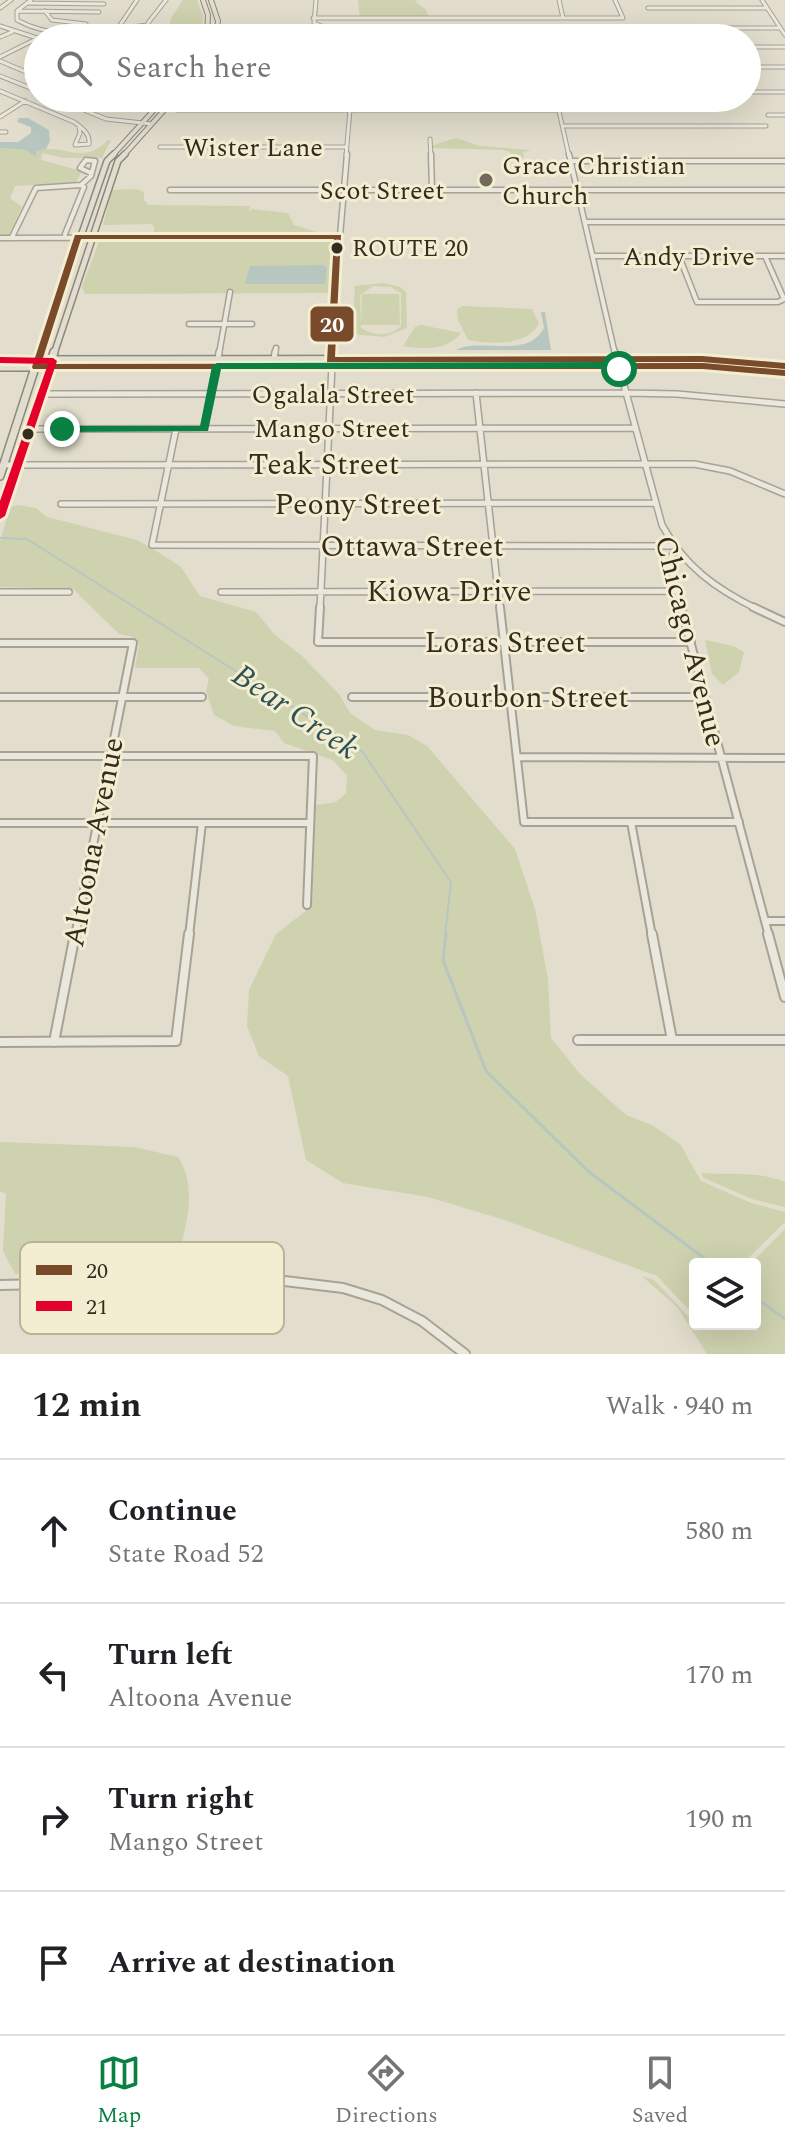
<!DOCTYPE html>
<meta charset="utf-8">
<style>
body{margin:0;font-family:Spectral,serif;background:#f6f6f6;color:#202124}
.controls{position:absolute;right:24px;bottom:24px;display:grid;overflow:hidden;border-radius:8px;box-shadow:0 8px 32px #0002}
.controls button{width:72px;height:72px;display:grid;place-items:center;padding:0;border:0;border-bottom:2px solid #e0e0e0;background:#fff;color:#202124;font:40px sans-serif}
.stop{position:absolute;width:24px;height:24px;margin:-18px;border:6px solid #0b8043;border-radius:50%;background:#fff}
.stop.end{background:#0b8043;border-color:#fff;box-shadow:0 2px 8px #0008}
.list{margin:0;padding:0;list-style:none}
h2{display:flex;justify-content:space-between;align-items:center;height:104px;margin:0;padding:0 32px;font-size:34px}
h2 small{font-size:26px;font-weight:400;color:#757577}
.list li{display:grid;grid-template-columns:52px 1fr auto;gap:24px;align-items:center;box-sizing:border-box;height:144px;padding:0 32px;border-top:2px solid #e0e0e0}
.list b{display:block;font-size:30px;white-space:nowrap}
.list p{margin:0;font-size:26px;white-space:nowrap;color:#757577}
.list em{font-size:26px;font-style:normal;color:#757577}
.icon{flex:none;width:44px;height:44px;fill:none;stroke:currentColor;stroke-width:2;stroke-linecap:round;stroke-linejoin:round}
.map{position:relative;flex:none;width:785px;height:1354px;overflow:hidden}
.search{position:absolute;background:#fff;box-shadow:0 8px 32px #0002;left:24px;right:24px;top:24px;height:88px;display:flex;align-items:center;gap:20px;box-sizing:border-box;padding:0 28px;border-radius:44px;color:#757577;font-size:30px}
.sheet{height:680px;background:#fff}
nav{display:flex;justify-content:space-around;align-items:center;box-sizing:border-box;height:112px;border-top:2px solid #e0e0e0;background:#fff;font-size:22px;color:#757577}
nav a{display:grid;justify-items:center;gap:4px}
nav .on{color:#0b8043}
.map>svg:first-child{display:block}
</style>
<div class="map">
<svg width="785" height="1354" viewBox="0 0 785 1354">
<rect width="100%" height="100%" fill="#e2ddcc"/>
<!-- green -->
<path fill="#ced2af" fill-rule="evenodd" d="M183,0h14l6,16 -1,22h-34l3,-20z
M358,0h60l-3,1 11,9 3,8 -69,-1z
M456,138l24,8 51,4 -8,2 1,6h-13l-1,-6 -7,-2 -70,-2v-3z
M108,140h3l-9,18h-38l-22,-5 -1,7 41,11 -6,11 -61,4 -5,12 12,9 -13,28h-9v-87l25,2 11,7 1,-6c28,-9 45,16 71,-11z
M136,189l8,3v8l4,5 102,1 -1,6 3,-3 36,4 6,12 29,9 -169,1v-9l-3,-2 -48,1 9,-35z
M333,238l-3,55 -245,1 -3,-7 18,-48z
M383,283l17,4 6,5 1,36 -23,9 -32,-3 3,-48zM373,286l18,1 10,6v33c-11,11 -28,10 -40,2l-1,-33z
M362,294h37l1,31h-39z
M463,306l69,3 7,14c-12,24 -49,21 -71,17l-10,-20 -1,-11z
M421,325l40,8c-13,17 -39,17 -58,13l12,-19z
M18,505l18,3 11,9 90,23 21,12 23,15 19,29 56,16 19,23 27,21 37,38 11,19 25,17 33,5 19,11 88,103 20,60 13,70 3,59 29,36 46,41 26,10 28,19 21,37 50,22 34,9v10l-43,42h-47v46l-3,3 -35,-37 -155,-57 -74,-22 -85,-14 -37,-23 -18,-84 -29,-20 -12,-30 2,-36 27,-56 36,-28 4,-101 20,-3 10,-9 1,-17 -14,-16 -49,-17 -9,-12 -41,-5 -20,-11 -8,-24 3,-12 -10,-11h-64l4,-24 -6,-7 -14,-3 -46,-45 -73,-2v-45l10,-35z
M705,640l28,6 11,6 -5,20 -16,13 -11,-11z
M0,1142l134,5 44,10c21,33 7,71 -2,107l-7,9 -154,1 -12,-23 3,-57 -6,-3z
M701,1173c29,2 57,-2 84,9v25l-33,-8 -48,-21z
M785,1229v125h-78l-29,-46 -36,-32 12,4 35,37 6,1v6h60v-60h-5z"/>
<!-- water -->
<path fill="#b7c7bf" d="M19,118h9l21,12 1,11 -4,8 -9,2 -1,6 -11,-7 -25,-2v-6h18l13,-9v-6l-14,-5z
M323,265l4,3 -2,15 -3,1h-77l5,-18z
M541,312h4l6,38h-95c24,-13 71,10 88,-22z"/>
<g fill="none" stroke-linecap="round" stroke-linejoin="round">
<!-- stream-far1 -->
<path stroke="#b7c7bf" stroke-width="2" d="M0,538l27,1 335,212 89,131 -6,54"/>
<!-- stream -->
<path stroke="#b7c7bf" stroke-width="3" d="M446,934l-3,26 43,111 103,101 123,92
M755,1297l30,22"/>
<!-- minor-far4 casing -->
<g stroke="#a7a295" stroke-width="5">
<path id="minor-far4" d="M31,0l-14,11v9c41,23 86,10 131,5
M316,0l-2,23 36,15
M559,0l4,18
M762,0l23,35
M28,3l76,1
M0,8l11,-8
M648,8h119
M17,11l82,1
M45,11l7,9 34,4
M313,18h310l-8,-18
M0,26l37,12
M118,28l19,-28
M554,28h226
M0,37l12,-5
M152,38l-4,-15 18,-23
M747,47h38
M0,57l50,-25
M0,61l38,16
M747,67h38
M0,76l38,15
M0,91l74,31c8,6 16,11 15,22l-14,1 5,-12 -1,-7
M747,92h38
M55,98l51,21 46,5
M556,98l13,58
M118,107l5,-9
M177,110h381
M768,115h17
M0,117l25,-16
M564,126h202
M0,132h6
M430,139l1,17
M160,147h186
M346,156l5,-58"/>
</g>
<!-- minor-far3 casing -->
<g stroke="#a7a295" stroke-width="7">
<path id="minor-far3" d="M431,154l1,36
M569,154l46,200
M571,161h214
M81,185l10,-9 4,-15 -9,-1 -6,8 11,5
M170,190h615
M585,222h200
M12,237l24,-49 45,-3 3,2 -19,47
M0,238l338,-1
M593,256h192
M679,256l18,46h81l6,-3 -19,-43
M189,324h63
M219,354l11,-62
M275,354l1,-6
M330,354l17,-200"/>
</g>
<!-- minor-far2 casing -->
<g stroke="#a7a295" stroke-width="8">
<path id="minor-far2" d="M615,352l47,173c22,41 54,64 95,84
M218,360l1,-8
M274,360l1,-8
M330,360l1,-8
M476,393l24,216
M40,394l586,-1 51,1 108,10
M29,429l606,-1
M176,429l-24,116 520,1
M204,429l13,-63
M4,465l690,-1 36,7 55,23
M61,504l595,-1
M675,550l-6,11 13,48
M0,592h69
M221,592l456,-1
M320,609l12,-243"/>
</g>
<!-- minor-far1 casing -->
<g stroke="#a7a295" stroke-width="10">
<path id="minor-far1" d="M320,607l-2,35h373
M500,607l24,215h215
M681,607l88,329
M753,607l32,15
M0,643h133l-58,293
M0,697h202
M352,697h353
M0,756h313l-6,149
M517,757l268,1
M631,822l21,114
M0,823h310
M765,921h20
M189,936l13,-113"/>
</g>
<!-- minor casing -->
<g stroke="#a7a295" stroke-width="12">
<path id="minor" d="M652,934l20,106
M768,934l17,63
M578,1040h207
M0,1042l176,-1 13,-107
M54,1042l21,-108
M0,1285l268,-6 75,9 39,12 40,21 43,33"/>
</g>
<!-- major-far2 casing -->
<g stroke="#8d877c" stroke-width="6">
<path id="major-far2" d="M203,0l5,15 -1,23
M211,0l7,21 -2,17
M112,156l53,-58
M123,156l52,-58"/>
</g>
<!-- major-far1 casing -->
<g stroke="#8d877c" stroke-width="8">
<path id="major-far1" d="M40,354l67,-193 7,-7
M54,354l64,-193 7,-7"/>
</g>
<!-- major casing -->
<g stroke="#8d877c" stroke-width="10">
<path id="major" d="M0,360l702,-1 83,7
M0,367l703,-1 82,7
M0,476l40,-124
M0,516l54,-164"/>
</g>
<!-- minor-far4 -->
<use href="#minor-far4" stroke="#eae8dd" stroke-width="3"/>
<!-- minor-far3 -->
<use href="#minor-far3" stroke="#eae8dd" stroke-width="4"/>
<!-- minor-far2 -->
<use href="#minor-far2" stroke="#eae8dd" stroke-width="5"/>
<!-- minor-far1 -->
<use href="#minor-far1" stroke="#eae8dd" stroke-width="6"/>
<!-- minor -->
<use href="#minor" stroke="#eae8dd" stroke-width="8"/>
<!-- major-far2 -->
<use href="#major-far2" stroke="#e2decf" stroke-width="4"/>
<!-- major-far1 -->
<use href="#major-far1" stroke="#e2decf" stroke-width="5"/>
<!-- major -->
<use href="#major" stroke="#e2decf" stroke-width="7"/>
<!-- bus-1 casing -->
<g stroke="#f3edd2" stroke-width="6">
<path id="bus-1" d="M75,235h266l-6,122 367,-1 83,7v6l-83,-7h-375l7,-123h-253l-40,125 662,-1 82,7v6l-82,-7h-670l-1,-2z"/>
</g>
<!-- bus-2 casing -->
<g stroke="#f3edd2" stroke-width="6">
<path id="bus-2" d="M0,357l53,1 4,3 -52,155 -5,3v-18l48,-137 -48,-1z"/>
</g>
<!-- bus-1 -->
<use href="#bus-1" fill="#7a4b2a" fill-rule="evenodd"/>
<!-- bus-2 -->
<use href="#bus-2" fill="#e4002b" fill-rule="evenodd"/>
</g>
<!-- route -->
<path fill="#0b8043" d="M608,362l14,2 2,5 -5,3 -11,-4 -387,1 -13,62 -146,1 -6,-3 6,-3h138l12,-60 5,-3z"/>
<!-- markers -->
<circle fill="#72695b" stroke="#f3edd2" stroke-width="3" cx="486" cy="180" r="8"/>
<g fill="#352b1e" stroke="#f3edd2" stroke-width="3">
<circle cx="337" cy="248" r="7"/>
<circle cx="28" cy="434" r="7"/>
</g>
<g text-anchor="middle" stroke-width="6" stroke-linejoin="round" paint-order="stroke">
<!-- far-bus labels -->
<g font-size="24" fill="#352b1e" stroke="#f3edd2" text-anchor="start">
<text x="352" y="256">ROUTE 20</text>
</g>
<!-- far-street labels -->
<g font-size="26" fill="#352b1e" stroke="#f3edd2">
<text x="253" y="156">Wister Lane</text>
<text x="382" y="199">Scot Street</text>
<text x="689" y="265">Andy Drive</text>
<text x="333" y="403">Ogalala Street</text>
<text x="332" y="437">Mango Street</text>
</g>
<!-- far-poi labels -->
<g font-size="26" fill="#352b1e" stroke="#f3edd2" text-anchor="start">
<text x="502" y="174">Grace Christian<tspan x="502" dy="30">Church</tspan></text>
</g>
<!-- street labels -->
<g font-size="30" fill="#352b1e" stroke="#f3edd2">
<text x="324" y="474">Teak Street</text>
<text x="358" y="514">Peony Street</text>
<text x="412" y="556">Ottawa Street</text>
<text x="449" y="601">Kiowa Drive</text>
<text transform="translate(691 641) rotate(76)" y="10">Chicago Avenue</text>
<text x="505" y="652">Loras Street</text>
<text x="528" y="707">Bourbon Street</text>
<text transform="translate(93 842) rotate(-79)" y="10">Altoona Avenue</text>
</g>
<!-- water labels -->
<g font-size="32" font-style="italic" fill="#2e5354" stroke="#f3edd2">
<text transform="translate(296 711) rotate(34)" y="11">Bear Creek</text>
</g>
</g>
<!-- legend -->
<rect x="20" y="1242" width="264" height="92" rx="12" fill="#f3edd2" stroke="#bab39c" stroke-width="2"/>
<rect x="36" y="1265" width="36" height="10" fill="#7a4b2a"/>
<rect x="36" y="1301" width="36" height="10" fill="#e4002b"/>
<g font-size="22" fill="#352b1e">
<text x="86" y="1278">20</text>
<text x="86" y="1314">21</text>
</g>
<rect stroke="#f3edd2" stroke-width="3" x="309" y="305" width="46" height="38" rx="8" fill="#7a4b2a"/>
<g font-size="22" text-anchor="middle" font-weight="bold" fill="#fff">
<text x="332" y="332">20</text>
</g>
</svg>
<div class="controls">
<button><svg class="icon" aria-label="layers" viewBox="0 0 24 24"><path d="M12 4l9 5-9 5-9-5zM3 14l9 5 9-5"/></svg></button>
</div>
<div class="stop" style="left:619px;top:369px"></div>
<div class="stop end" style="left:62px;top:429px"></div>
<div class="search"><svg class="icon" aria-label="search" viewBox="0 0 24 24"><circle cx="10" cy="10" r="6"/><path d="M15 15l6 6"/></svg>Search here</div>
</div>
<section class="sheet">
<h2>12 min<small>Walk · 940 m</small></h2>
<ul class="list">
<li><svg class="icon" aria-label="ahead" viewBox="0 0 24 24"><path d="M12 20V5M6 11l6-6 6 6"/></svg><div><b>Continue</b><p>State Road 52</p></div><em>580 m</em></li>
<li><svg class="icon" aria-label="left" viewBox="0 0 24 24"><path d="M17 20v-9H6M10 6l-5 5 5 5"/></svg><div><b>Turn left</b><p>Altoona Avenue</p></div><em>170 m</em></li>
<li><svg class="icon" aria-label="right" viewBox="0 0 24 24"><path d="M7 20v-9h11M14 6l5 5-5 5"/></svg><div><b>Turn right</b><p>Mango Street</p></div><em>190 m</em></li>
<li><svg class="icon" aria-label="arrive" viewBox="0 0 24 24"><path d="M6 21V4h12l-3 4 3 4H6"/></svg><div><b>Arrive at destination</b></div></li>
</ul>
</section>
<nav>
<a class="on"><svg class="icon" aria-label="map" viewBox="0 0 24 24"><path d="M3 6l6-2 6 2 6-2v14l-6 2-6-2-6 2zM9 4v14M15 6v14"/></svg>Map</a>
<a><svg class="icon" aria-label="directions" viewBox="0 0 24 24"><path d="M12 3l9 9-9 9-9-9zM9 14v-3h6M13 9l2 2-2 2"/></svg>Directions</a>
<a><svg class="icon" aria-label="saved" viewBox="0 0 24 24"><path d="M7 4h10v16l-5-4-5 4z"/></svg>Saved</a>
</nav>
